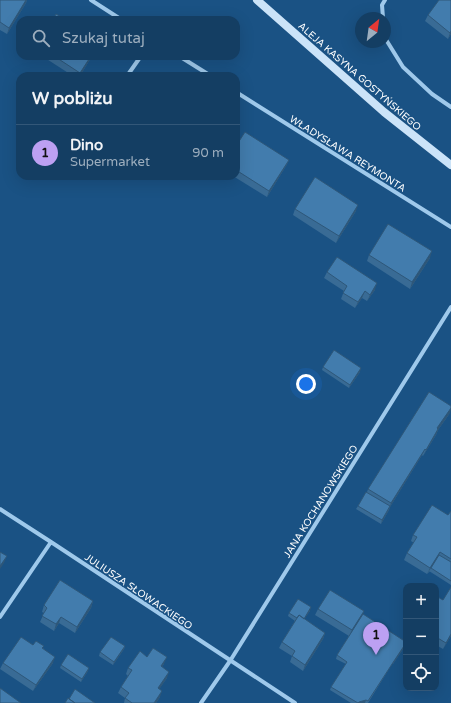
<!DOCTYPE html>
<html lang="pl">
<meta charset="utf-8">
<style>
body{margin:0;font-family:"Varela Round",sans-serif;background:#21496c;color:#f1f3f6}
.controls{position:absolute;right:12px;bottom:12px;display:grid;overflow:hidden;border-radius:8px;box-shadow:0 4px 16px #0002}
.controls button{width:36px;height:36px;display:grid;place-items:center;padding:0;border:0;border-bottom:1px solid #335778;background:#143e63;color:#f1f3f6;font:20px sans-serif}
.compass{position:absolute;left:355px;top:12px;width:36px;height:36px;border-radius:50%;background:#143e63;box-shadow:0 4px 16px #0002;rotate:29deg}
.you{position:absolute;left:306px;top:384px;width:14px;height:14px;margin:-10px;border:3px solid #fff;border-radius:50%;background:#1a73e8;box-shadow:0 0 0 6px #1a73e833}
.badge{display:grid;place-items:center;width:26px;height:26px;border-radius:50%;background:#bca0f2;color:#111;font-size:13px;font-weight:700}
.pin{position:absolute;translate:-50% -33px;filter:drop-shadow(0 1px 2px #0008)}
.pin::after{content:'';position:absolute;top:21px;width:14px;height:12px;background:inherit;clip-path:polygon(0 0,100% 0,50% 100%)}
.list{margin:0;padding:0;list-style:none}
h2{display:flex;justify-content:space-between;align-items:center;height:52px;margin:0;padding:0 16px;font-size:17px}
h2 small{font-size:13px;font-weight:400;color:#9daebe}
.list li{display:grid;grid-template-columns:26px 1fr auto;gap:12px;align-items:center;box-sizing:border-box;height:56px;padding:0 16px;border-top:1px solid #335778}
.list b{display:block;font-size:15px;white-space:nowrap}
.list p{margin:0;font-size:13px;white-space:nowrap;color:#9daebe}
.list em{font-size:13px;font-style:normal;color:#9daebe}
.icon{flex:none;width:22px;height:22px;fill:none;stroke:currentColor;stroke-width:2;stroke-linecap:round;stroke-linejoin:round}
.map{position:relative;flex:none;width:451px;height:703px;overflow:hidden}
.search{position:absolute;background:#143e63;box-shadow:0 4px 16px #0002;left:16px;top:16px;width:224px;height:44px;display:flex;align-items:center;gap:10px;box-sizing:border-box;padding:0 14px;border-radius:12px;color:#9daebe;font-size:15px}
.panel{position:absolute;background:#143e63;box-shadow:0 4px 16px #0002;left:16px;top:72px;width:224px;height:108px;border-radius:12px}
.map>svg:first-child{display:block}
</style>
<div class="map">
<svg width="451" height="703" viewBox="0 0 451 703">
<rect width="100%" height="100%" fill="#1a5284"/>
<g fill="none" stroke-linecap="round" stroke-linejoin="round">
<!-- street -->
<path stroke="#9fc9eb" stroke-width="4" d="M91,0l31,20
M383,18l-1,-13 3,-5
M385,38l18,29 29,27 19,13
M179,56l32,20
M127,76l14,-20
M236,92l215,135
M0,509l51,33
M0,617l51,-75 244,161
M201,703l29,-42 221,-354"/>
<!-- secondary -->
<path stroke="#cbe3f8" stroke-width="8" d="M257,0l127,112 67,53"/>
</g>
<!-- wall -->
<path fill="#396b95" d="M0,0h27l-1,3 -19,31 -7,-4z
M451,0v34l-3,5 -23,-18 3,-6z
M42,56h50l-12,20h-7z
M236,146l53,14 -3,6 -19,31 -34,-21h3z
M295,209l61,2 -20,32 -43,-28z
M369,255l61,3 -20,31 -43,-28z
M327,272l48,18 -8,11 -5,-3 -7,10 -14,-9 3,-8 -20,-13z
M323,367l37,5 -11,16 -27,-18z
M450,413l-12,17 -2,5 -13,21 -1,-1 -32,52 -1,3 -8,14 -25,-15 2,-3 9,-14 1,-3z
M451,511v74l-22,-14h1l-3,3 -23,-14 3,-7 7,-10 -3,-2 2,-6 35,-20z
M436,596l7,4 8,36 -8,13 -7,-4z
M93,601l-2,7 -16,25 -16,-10 -5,8 -14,-9 4,-9 -2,-1 2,-7z
M318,609l45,5 42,32 -12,18h-1l-24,39h-17l-21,-13 1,-3 15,-23 -10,-5 1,-4 12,-19 -34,-21z
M310,611l-6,8 21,14 -2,6 -20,32 -13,-9 2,-6 -13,-8 3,-6 13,-21 -7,-5 1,-3z
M33,645l10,3 10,15 -20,28 -33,-22 3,-6z
M125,646l-1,3 -11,16 -14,-9 1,-4z
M147,657l17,7 -2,3 5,11 -8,11 1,8 -4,6h-32l1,-5 -7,-5 3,-6 7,-11 -2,-2 2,-6z
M61,665l27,6 -7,11 -21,-14z"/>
<!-- shaded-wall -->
<path fill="#2e5779" d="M26,0h1l-1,3 -19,31 2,-6z
M451,31v3l-3,5 2,-6z
M91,56h1l-12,20h-1l1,-3z
M289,160l-3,6 -19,31 2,-6z
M358,205l-2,6 -20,32 3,-7z
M432,251l-2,7 -20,31 2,-7z
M377,283l-2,7 -8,11 3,-6z
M365,291l-3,7 -7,10 3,-6z
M361,368l-1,4 -11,16 1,-3z
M451,408l-1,5 -12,17 -2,5 -13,21 14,-28z
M425,449l-3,6 -32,52 -1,3 -8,14 1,-4 7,-11 2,-6z
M440,552l-2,6 -7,10 -4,6 3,-6z
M7,556l-3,7 -4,6v-3z
M93,601l-2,7 -16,25 2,-6z
M311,607l-1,4 -9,13 1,-3z
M364,611l-2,7 -13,19 3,-7z
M61,617l-2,6 -5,8 2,-7z
M325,633l-2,6 -20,32 2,-6z
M451,634v2l-8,13 3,-6z
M406,643l-1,3 -12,18 1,-3z
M125,646l-1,3 -11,16 1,-3z
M55,657l-2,6 -20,28 3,-6z
M167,657l-3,7 -5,8 2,-6z
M89,668l-1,3 -7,11 1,-3z
M169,672l-2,6 -11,16 2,-6z
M162,691l-2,6 -4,6h-2z
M366,700l-1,3h-7l1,-1z"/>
<!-- building -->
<path fill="#427cad" stroke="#2e5779" d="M0,0h26l-17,28 -9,-6z
M439,0h12v31l-1,2 -22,-18z
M56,14l10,6h-13z
M54,56h37l-11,17z
M245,132l44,28 -20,31 -33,-21v-24z
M315,177l43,28 -19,31 -44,-27z
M388,224l44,27 -20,31 -43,-27z
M337,257l40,26 -7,12 -5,-4 -7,11 -15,-9 4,-7 -20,-14z
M334,350l27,18 -11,17 -27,-18z
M429,392l22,14v2l-14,20 1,1 -12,21 -1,-1 -34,54 -23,-14z
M366,492l24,14 -8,14 -24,-14z
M432,505l16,10 3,-4v48l-11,-7 -10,16 -23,-15 10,-16 -4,-2z
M0,552l7,4 -7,10z
M439,555l12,7v19l-20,-13z
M60,580l33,21 -16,26 -16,-10 -5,7 -14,-8 5,-8 -3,-3z
M451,587v47l-5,9 -10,-6v-41l7,4z
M330,590l34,21 -12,19 -34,-21z
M298,599l13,8 -7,12 -5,-4 -2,3 -8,-5z
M363,614l43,28v1l-12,18 -26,40 -2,-1 -7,2 -1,1 -27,-16 16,-25 -10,-7z
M299,615l26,18 -20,32 -13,-9 3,-5 -13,-9z
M21,637l12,8 3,-4 8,5 -2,2 13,9 -19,28 -33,-22z
M111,637l14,9 -11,16 -14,-10z
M153,648l14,9 -6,9 8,6 -11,16 4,3 -8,12h-22l-7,-5 4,-5 -8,-6 11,-17 -4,-2 12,-17 7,6z
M68,654l21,14 -7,11 -21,-14z
M0,688l21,15h-21z
M75,689l20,14h-20l-6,-4z
M68,698l7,5h-10z"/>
<g text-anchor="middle" stroke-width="3" stroke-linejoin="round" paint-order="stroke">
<!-- street labels -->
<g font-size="10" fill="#fff" stroke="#1a5284">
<text transform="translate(360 76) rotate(41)" y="4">ALEJA KASYNA GOSTYŃSKIEGO</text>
<text transform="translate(348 153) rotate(32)" y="4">WŁADYSŁAWA REYMONTA</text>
<text transform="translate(320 501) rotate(-58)" y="4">JANA KOCHANOWSKIEGO</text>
<text transform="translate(139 591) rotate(34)" y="4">JULIUSZA SŁOWACKIEGO</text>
</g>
</g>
</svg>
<div class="controls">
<button>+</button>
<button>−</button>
<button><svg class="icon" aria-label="locate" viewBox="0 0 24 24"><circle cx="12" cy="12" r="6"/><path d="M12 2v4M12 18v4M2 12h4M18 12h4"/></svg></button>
</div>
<svg class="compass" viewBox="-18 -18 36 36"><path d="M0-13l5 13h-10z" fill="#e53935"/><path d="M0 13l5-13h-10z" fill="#9daebe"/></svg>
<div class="you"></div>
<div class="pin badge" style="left:376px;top:655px">1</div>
<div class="search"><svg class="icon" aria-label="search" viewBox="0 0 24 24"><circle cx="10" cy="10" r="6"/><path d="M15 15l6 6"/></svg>Szukaj tutaj</div>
<section class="panel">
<h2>W pobliżu<small></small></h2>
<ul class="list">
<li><span class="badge">1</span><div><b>Dino</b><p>Supermarket</p></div><em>90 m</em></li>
</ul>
</section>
</div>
